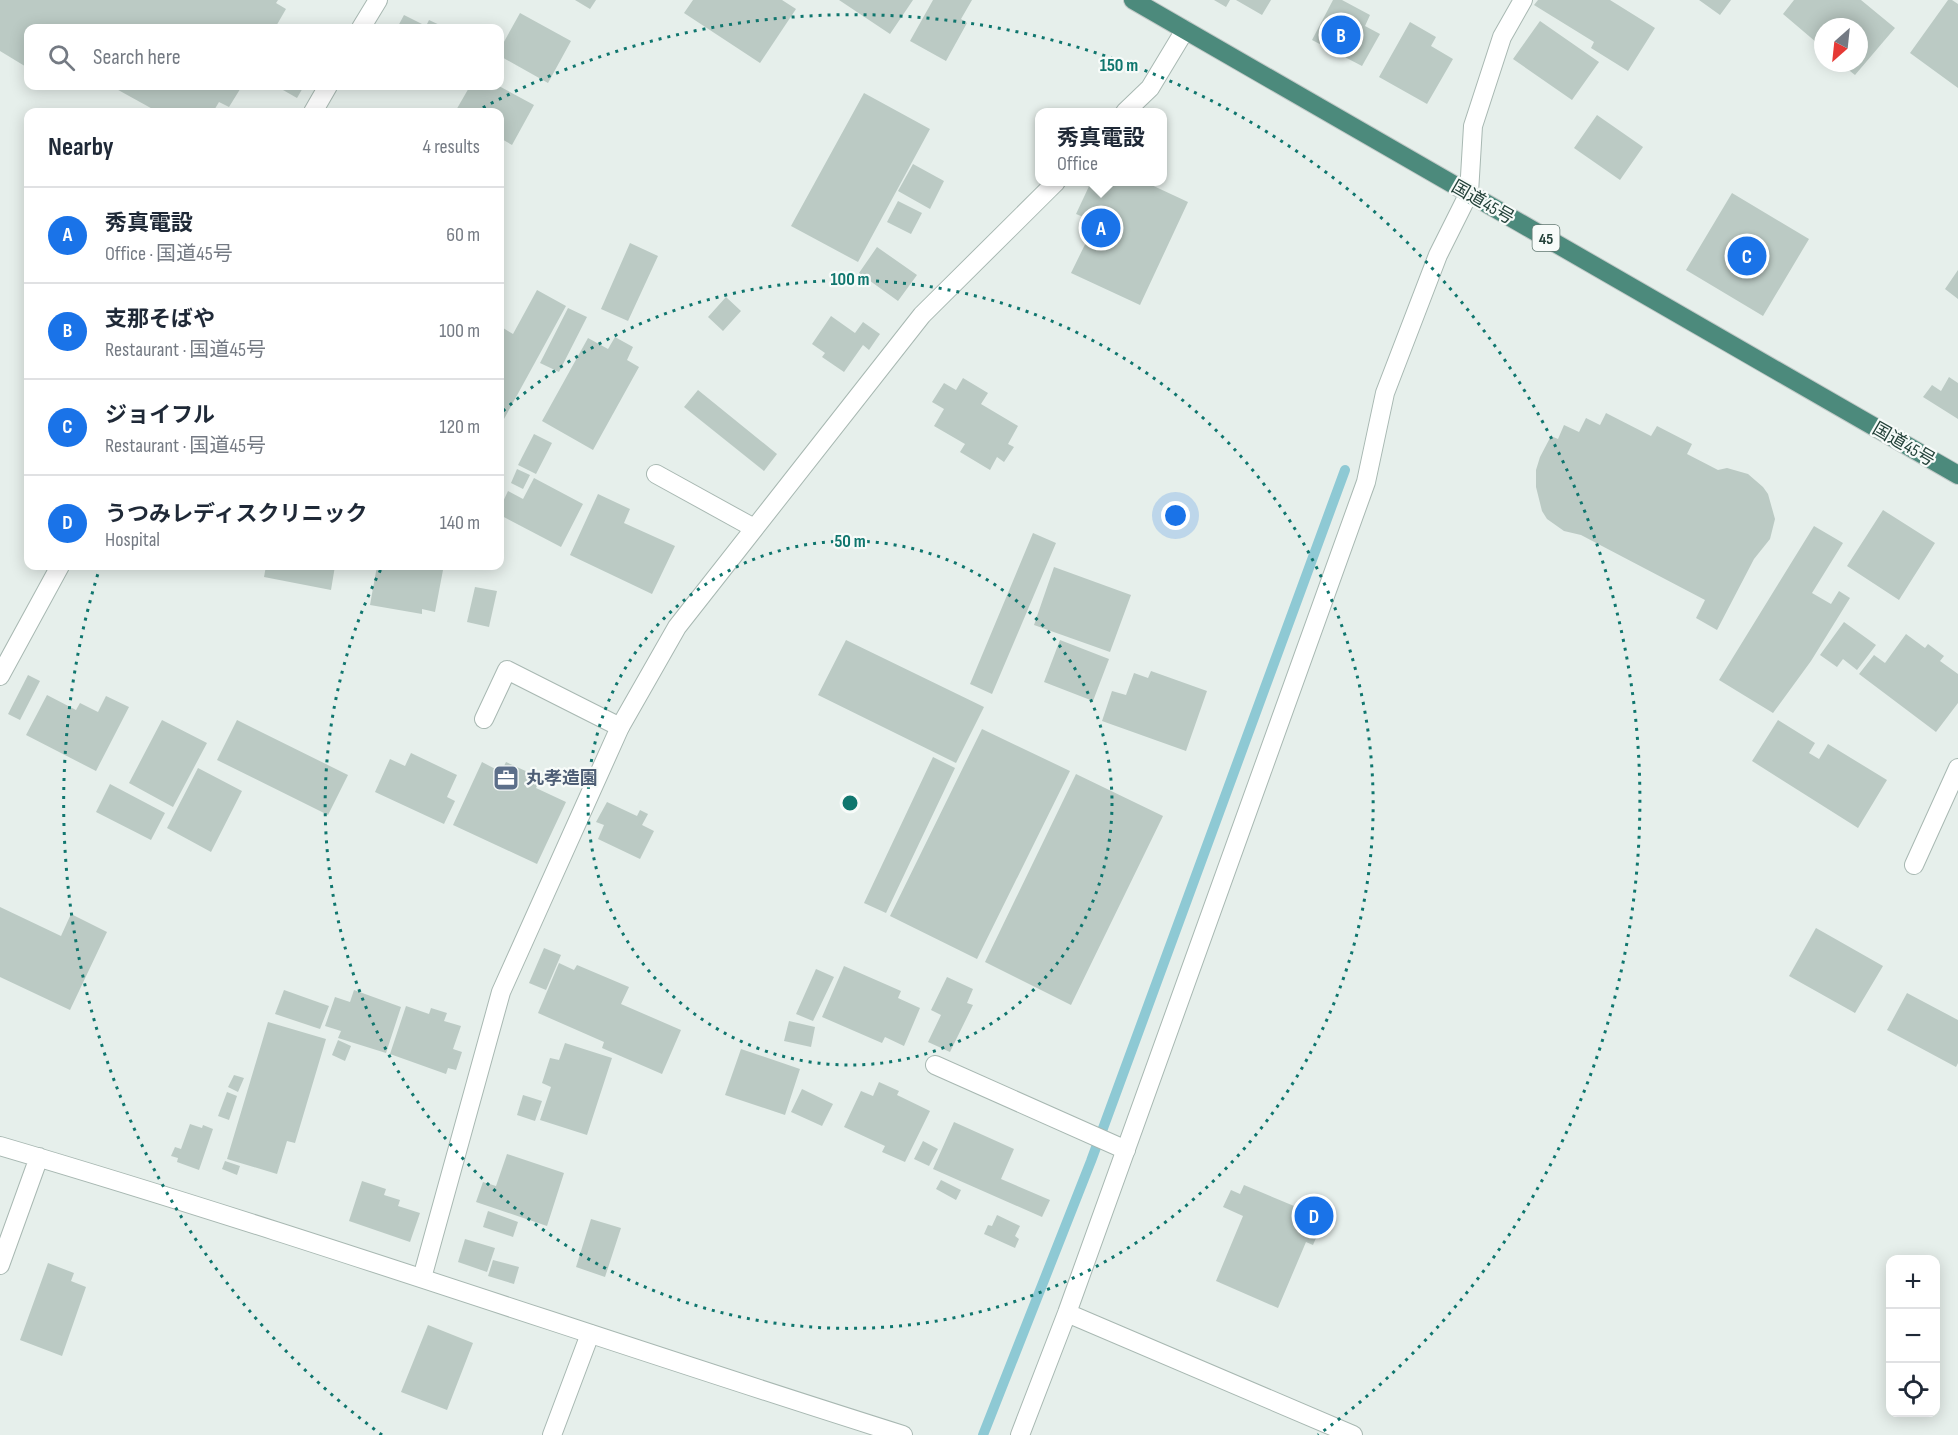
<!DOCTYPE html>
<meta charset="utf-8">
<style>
body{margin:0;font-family:"Sofia Sans Condensed","Noto Sans JP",sans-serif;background:#f2f2f3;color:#1f2937}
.controls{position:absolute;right:18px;bottom:18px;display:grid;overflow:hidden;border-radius:12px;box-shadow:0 3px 15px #0003}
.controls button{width:54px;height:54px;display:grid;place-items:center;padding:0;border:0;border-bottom:2px solid #e0e1e3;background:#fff;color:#1f2937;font:30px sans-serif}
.compass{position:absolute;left:1814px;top:18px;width:54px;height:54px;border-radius:50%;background:#fff;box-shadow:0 3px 15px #0003;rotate:207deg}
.you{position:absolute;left:1176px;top:516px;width:21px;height:21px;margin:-15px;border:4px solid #fff;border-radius:50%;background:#1a73e8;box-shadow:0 0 0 9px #1a73e833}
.badge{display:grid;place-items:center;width:39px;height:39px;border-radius:50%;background:#1a73e8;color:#fff;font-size:20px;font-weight:700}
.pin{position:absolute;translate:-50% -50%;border:3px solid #fff;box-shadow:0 2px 6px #0006}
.popup{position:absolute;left:1035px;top:108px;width:132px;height:78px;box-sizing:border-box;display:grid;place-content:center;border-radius:12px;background:#fff;filter:drop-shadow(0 2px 4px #0005);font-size:20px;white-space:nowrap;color:#747a83}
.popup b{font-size:22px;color:#1f2937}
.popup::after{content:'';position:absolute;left:50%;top:100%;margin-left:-12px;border:12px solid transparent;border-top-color:#fff}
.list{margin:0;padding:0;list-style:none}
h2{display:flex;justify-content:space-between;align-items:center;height:78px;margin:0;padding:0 24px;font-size:26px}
h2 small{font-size:20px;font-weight:400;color:#747a83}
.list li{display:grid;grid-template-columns:39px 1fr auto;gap:18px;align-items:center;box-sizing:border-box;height:96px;padding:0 24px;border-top:2px solid #e0e1e3}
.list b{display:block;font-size:22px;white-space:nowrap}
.list p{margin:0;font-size:20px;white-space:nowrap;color:#747a83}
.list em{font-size:20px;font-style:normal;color:#747a83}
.icon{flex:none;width:33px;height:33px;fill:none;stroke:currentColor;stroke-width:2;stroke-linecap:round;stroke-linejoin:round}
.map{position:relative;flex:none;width:1958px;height:1435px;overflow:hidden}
.search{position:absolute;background:#fff;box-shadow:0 3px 15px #0003;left:24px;top:24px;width:480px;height:66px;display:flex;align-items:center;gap:15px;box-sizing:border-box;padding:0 21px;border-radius:12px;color:#747a83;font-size:22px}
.panel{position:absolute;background:#fff;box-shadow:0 3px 15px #0003;left:24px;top:108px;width:480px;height:462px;border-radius:12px}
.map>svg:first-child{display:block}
</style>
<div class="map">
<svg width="1958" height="1435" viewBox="0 0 1958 1435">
<rect width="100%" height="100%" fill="#e6efeb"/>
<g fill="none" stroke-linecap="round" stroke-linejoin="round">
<!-- stream -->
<path stroke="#8ec9d4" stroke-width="10" d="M983,1435l108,-274 254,-691"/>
</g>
<!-- building -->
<path fill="#bbcac4" d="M0,0h278l-2,3 10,6 -11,19h-247v40l-28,-17z
M575,0h21l-6,9z
M693,0h89l14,9 -36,54 -76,-50z
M839,0h74l-23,34z
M933,0h39l-11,19 6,4 -21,38 -36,-20z
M1214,0h16l-4,7z
M1236,0h35l-9,15z
M1333,0h9l28,15 -5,11 15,8 -18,32 -50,-26z
M1538,0h72l45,28 -27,43 -37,-23 3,-6 -60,-37z
M1699,0h32l-11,15z
M1794,0h67l34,28 -40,47 -15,-12h19v-36h-36v21l-40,-34z
M1948,0h4l6,4v84l-48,-35z
M520,13l51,28 -23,42 -48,-27v-7z
M404,15l22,11 3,-6 17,8h-49z
M1540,21l59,41 -27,38 -59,-41z
M1410,22l26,15 -5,9 22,13 -26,45 -48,-27z
M111,86h131l-13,21 -10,-5 -6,10h-55z
M276,86h28l-7,12z
M470,86h29l35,19 -22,40 -12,-7v-26h-45z
M864,93l66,36 -72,133 -67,-36z
M1597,115l46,32 -23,33 -46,-32z
M913,164l31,17 -14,28 -32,-18z
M1091,182h54l43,20 -48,103 -69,-32 25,-51 -20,-8z
M1732,193l77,46 -46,77 -77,-46z
M898,201l24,12 -11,21 -24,-12z
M630,243l28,13 -30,65 -27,-12z
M877,247l40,28 -19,26 -39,-28z
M1958,270v29l-13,-10z
M537,290l29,16 -62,113 -4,-2v-91l13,8z
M726,297l15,14 -18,20 -15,-14z
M568,308l19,9 -28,55 -19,-9z
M831,316l24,17 8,-11 17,12 -11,16 -6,-5 -19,27 -22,-15 3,-4 -13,-9z
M615,337l18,10 -6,13 12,7 -46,83 -51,-29 46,-83 20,11z
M1949,377l9,6v36l-35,-22 9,-12 9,6z
M963,378l25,15 -7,11 37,22 -10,18 6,3 -10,15 -7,-5 -7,13 -30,-18 5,-8 -31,-18 10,-17 -12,-7 12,-19 12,7z
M698,390l79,64 -13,17 -80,-64z
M1606,413l45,23 6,-10 35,18 -5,10 31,16 9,-2 21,6 15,13 5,7 7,25 -5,20 -16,20 -37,71 -21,-12 9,-18 -124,-65 -17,-4 -17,-12 -5,-8 -6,-24v-17l4,-13 11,-21 7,3 6,-14 15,7 7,-14 14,7z
M534,434l18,9 -16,31 -18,-9z
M517,469l13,6 -7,14 -12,-6z
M534,478l49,26 -22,43 -61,-32v-7l8,-17 15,8z
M598,494l32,15 -6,14 51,23 -23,48 -82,-39z
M1883,510l52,33 -36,57 -52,-34z
M1814,526l29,17 -31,50 19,11 8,-13 11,7 -39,63 -38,52 -54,-33z
M1033,533l23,10 -64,151 -22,-10z
M266,566h69l-4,24 -67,-13z
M377,566h41l25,4 -8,42 -13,-3v5l-52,-9z
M1054,567l77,28 -21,57 -76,-27z
M475,587l22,4 -8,36 -22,-5z
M1844,622l32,23 -19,25 -14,-11 -6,8 -17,-12z
M1906,634l19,14 3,-4 16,12 -4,5 18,13v29l-22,29 -77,-58 15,-19 11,8z
M846,640l138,67 -28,56 -138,-68z
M1060,640l49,19 -16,42 -49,-19z
M1151,671l56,20 -21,60 -84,-30 10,-30 14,4 8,-22 14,5z
M28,675l12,6 -20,39 -12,-6z
M47,695l29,15 4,-7 18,9 8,-16 23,11 -33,64 -70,-36z
M162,720l45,23 -34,64 -44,-24z
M237,720l111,55 -20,40 -111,-55z
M1778,720l37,23 -6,10 10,6 9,-15 59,36 -29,48 -106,-67z
M982,729l88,42 -93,188 -87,-43z
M411,753l46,22 -10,22 8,4 -11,23 -69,-32 15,-33 15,7z
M933,757l22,11 -69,145 -22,-10z
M482,762l19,10 5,-10 35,16 -5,10 30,14 -29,62 -84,-39z
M198,768l44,23 -31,61 -44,-24z
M1076,774l87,42 -92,189 -86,-43z
M110,784l55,29 -14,27 -55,-28z
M607,802l30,14 3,-6 8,4 -6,11 12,6 -14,28 -42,-20 6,-14 -8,-3z
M0,907l61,29 10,-22 36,18 -37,78 -70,-33z
M1816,928l67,38 -28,47 -66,-37z
M544,948l17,7 -15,35 -17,-7z
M559,963l15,7 3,-5 52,22 -8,17 60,26 -19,44 -60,-26 2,-6 -66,-29z
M844,966l57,25 -3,7 22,10 -16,38 -19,-9 -3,6 -60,-26z
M816,969l18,8 -21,44 -17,-7z
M947,977l26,12 -6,14 6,2 -23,47 -22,-10 13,-27 -10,-5z
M284,990l45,16 -9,23 -45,-15z
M354,990l47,17 -15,46 -48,-15 3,-7 -16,-5 10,-29 15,5z
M1907,993l51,27v43l-2,4 -69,-37z
M406,1006l23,8 2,-6 16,5 -3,8 17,5 -8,23 9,3 -6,18 -8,-2 -2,6 -56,-20z
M789,1021l26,6 -4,20 -27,-6z
M268,1022l58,17 -31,104 -8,-2 -10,33 -50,-15z
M338,1040l13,6 -6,15 -13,-6z
M565,1043l47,15 -25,77 -47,-15 11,-33 -9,-4 8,-25 9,2z
M741,1049l59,20 -15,46 -60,-20z
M234,1075l10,3 -6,14 -10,-5z
M879,1082l20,9 -2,4 33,16 -25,51 -23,-10 3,-6 -41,-19 17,-36 12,5z
M802,1089l31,15 -11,22 -31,-14z
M227,1092l10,4 -8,24 -11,-4z
M523,1095l19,6 -7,20 -18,-6z
M954,1122l60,27 -13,30 49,21 -8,17 -109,-48z
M190,1124l12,4 1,-3 10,4 -14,41 -22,-8 1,-4 -7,-2 4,-9 6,2z
M923,1141l15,8 -9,17 -15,-7z
M507,1154l57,19 -17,53 -71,-24 7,-20 13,4z
M225,1161l15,5 -3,9 -15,-6z
M941,1180l20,10 -5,10 -20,-11z
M362,1181l24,8 -2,6 16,5 -2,6 22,7 -10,29 -61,-21z
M1244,1185l74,31 -6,12 7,3 -6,14 -7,-3 -28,66 -62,-27 27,-65 -20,-9 8,-17 9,4z
M488,1211l30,11 -5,15 -30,-10z
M997,1215l23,11 -5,10 4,3 -4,9 -31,-14 4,-9 4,1z
M591,1219l30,9 -16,49 -29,-10z
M465,1239l30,9 -8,24 -29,-10z
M493,1260l26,7 -5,17 -26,-8z
M48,1263l26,10 -3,8 15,6 -24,69 -42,-16z
M428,1325l45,18 -26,67 -46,-18z"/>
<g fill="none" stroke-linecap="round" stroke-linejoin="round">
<!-- service casing -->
<g stroke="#a8b8b2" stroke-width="20">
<path id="service" d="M656,474l98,54
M484,719l23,-49 113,57
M1914,865l44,-97
M935,1065l191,85
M552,1435l38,-101"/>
</g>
<!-- minor casing -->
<g stroke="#a8b8b2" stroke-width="20">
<path id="minor" d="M1125,112l25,-24 35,-58
M1469,193l4,-67 29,-89 21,-37
M422,1278l79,-286 119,-265 57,-100 245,-312 134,-133"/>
</g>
<!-- tertiary casing -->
<g stroke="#a8b8b2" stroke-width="20">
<path id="tertiary" d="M361,28l17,-28
M313,112l15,-26
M0,676l60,-110
M0,1146c303,89 601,194 903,289
M0,1265l39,-108
M1067,1313l286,122
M1020,1435l47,-122 299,-831 19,-89 53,-138 31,-62"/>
</g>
<!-- trunk casing -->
<g stroke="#c2cac8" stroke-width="20">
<path id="trunk" d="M1133,0l825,475"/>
</g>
<!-- service -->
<use href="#service" stroke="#fff" stroke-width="18"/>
<!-- minor -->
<use href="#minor" stroke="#fff" stroke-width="18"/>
<!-- tertiary -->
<use href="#tertiary" stroke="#fff" stroke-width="18"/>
<!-- trunk -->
<use href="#trunk" stroke="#4c8a7c" stroke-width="18"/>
</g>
<!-- distance rings -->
<g fill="none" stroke="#0f766e" stroke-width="3" stroke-dasharray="3 6">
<circle cx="850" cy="803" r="262"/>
<path d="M503 411A524 524 0 1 1 381 569"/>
<path d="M382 1435A786 786 0 0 1 100 567M475 112A786 786 0 0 1 1318 1435"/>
</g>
<!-- icons -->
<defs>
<g id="office-square" transform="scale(1.35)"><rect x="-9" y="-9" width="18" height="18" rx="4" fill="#5c6f8a" stroke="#f7fbf9"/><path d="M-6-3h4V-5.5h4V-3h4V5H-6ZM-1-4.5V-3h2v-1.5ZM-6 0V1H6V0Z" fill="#fff"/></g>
</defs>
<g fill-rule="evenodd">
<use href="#office-square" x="506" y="778"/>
</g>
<g text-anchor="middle" stroke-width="4.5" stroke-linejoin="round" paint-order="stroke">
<!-- shield labels -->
<rect fill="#f7fbf9" stroke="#637a73" stroke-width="1.5" x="1532.5" y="225" width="27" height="26" rx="4.5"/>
<g font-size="16" font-weight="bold" fill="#24423a">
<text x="1546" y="244">45</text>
</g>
<!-- street labels -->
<g font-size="18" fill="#24423a" stroke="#f7fbf9">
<text transform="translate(1483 202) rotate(30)" y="6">国道45号</text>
<text transform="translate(1904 444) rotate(30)" y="6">国道45号</text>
</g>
<!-- service labels -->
<g font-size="18" font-weight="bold" fill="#4e5e75" stroke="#f7fbf9" text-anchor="start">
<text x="526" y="784">丸孝造園</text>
</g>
</g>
<circle cx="850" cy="803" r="9" fill="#0f766e" stroke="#f7fbf9" stroke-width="3"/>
<g font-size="18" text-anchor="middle" font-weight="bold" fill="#0f766e" stroke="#f7fbf9" stroke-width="4.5" stroke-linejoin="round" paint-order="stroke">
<text x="1119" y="71">150 m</text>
<text x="850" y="285">100 m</text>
<text x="850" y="547">50 m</text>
</g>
</svg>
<div class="controls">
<button>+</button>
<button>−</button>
<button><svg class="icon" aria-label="locate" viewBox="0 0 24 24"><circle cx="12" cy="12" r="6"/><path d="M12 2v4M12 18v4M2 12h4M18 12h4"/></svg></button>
</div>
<svg class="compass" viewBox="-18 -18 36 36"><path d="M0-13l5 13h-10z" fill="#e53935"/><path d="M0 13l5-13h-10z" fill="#747a83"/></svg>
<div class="you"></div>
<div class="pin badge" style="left:1101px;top:228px">A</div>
<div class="popup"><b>秀真電設</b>Office</div>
<div class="pin badge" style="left:1341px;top:35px">B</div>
<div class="pin badge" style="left:1747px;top:256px">C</div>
<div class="pin badge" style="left:1314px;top:1216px">D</div>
<div class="search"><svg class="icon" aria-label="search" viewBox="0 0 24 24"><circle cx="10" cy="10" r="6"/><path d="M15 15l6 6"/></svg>Search here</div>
<section class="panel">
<h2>Nearby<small>4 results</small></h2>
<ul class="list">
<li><span class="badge">A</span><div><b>秀真電設</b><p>Office · 国道45号</p></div><em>60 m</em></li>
<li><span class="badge">B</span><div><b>支那そばや</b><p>Restaurant · 国道45号</p></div><em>100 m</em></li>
<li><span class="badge">C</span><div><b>ジョイフル</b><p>Restaurant · 国道45号</p></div><em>120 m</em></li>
<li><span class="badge">D</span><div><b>うつみレディスクリニック</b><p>Hospital</p></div><em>140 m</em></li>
</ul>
</section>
</div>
